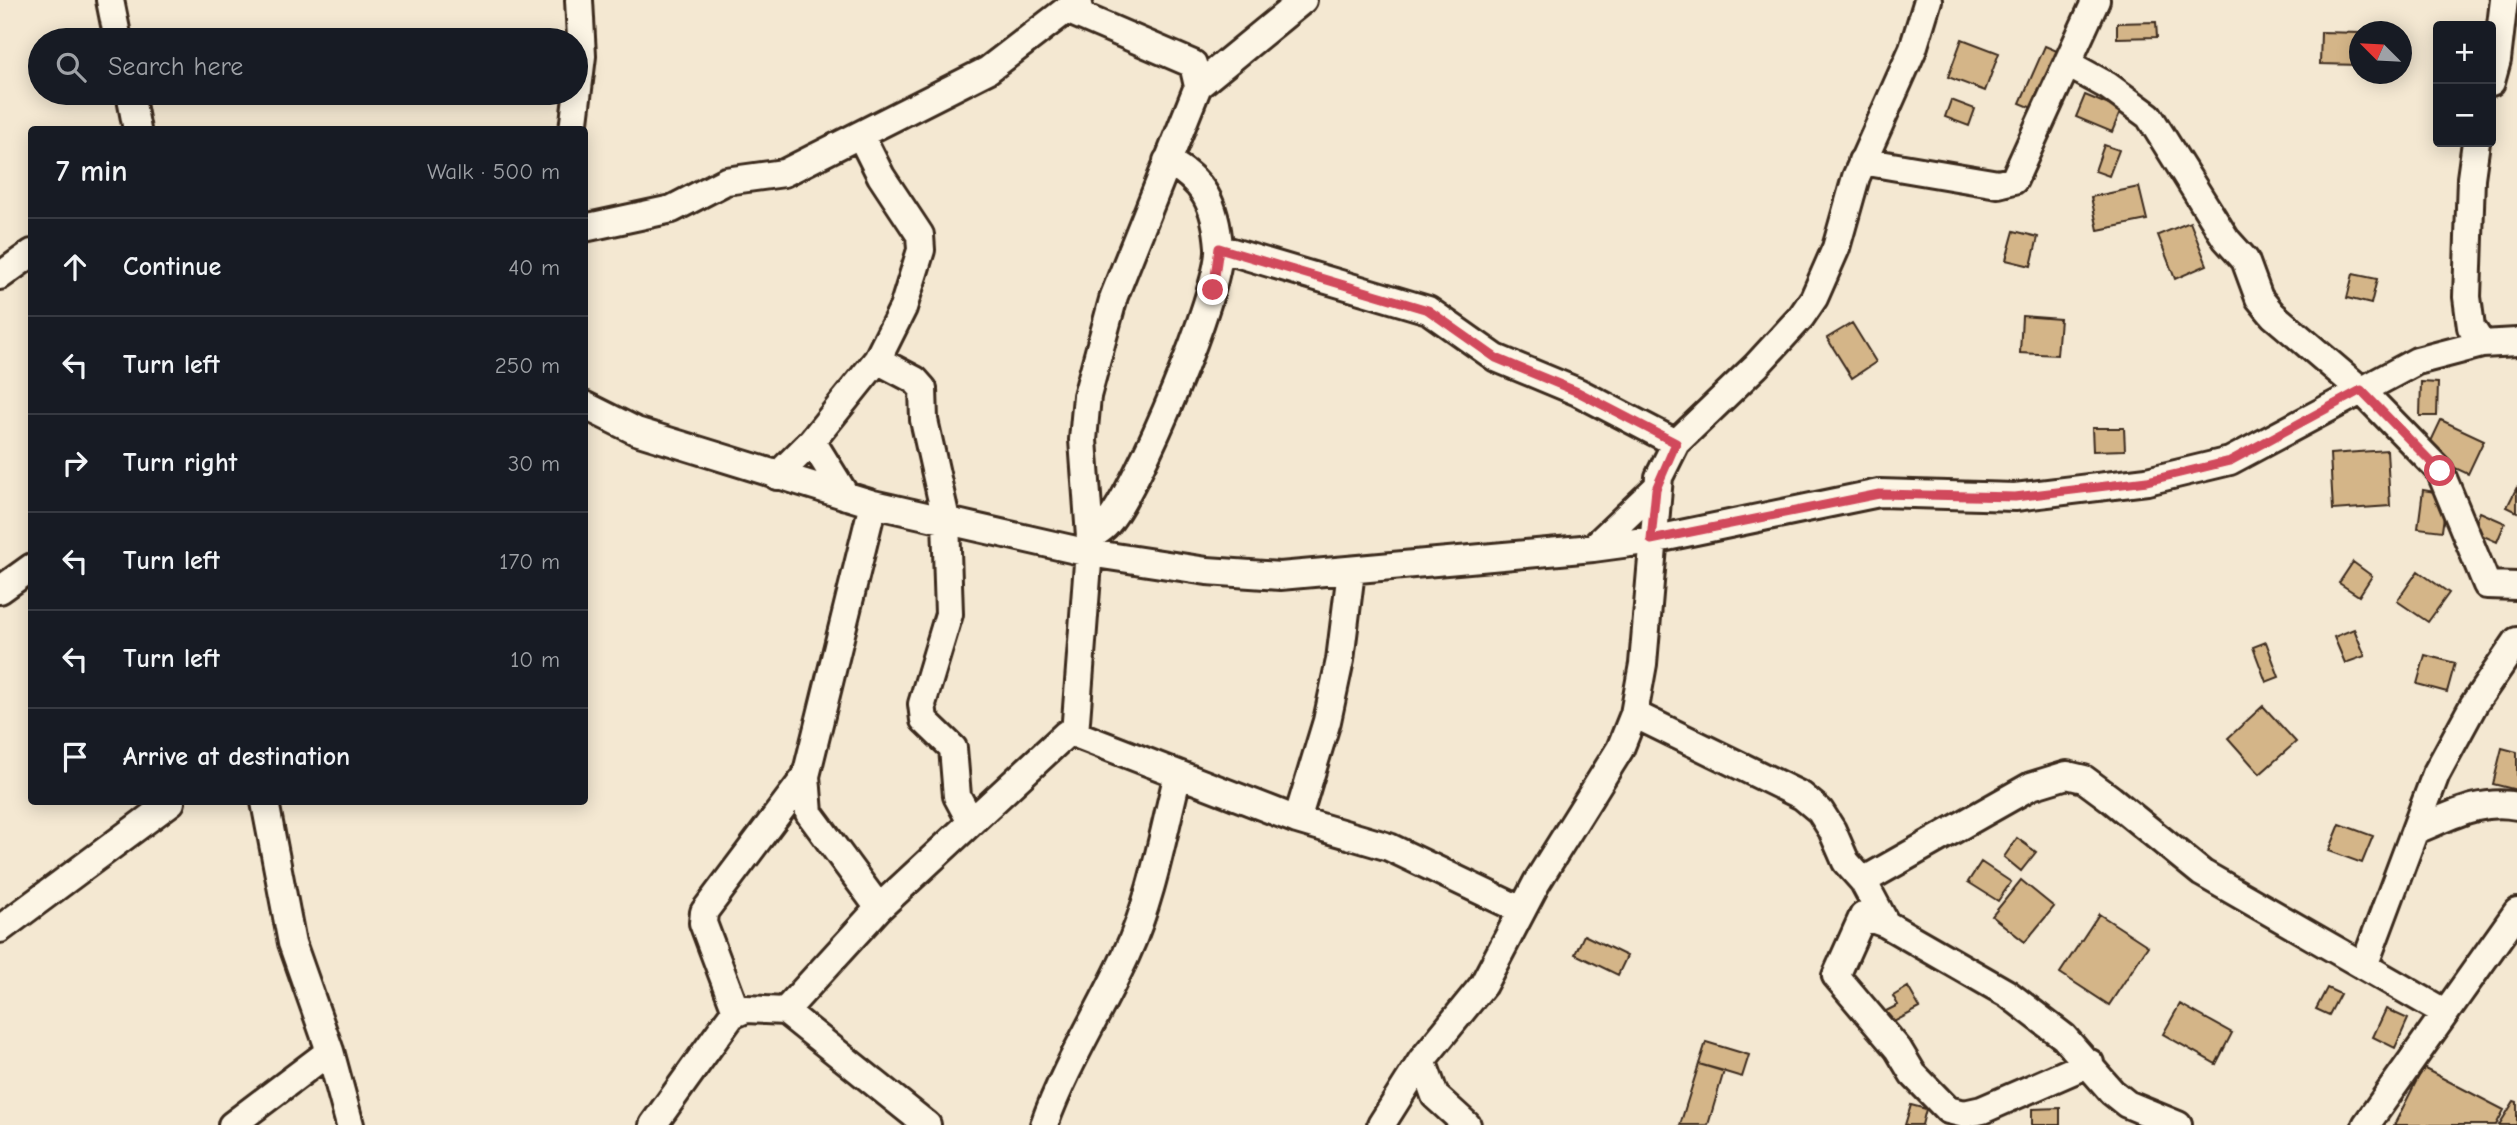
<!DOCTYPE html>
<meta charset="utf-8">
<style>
body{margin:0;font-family:"Comic Neue",sans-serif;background:#242831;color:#f1f3f6}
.controls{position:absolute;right:21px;top:21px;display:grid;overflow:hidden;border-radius:7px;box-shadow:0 4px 18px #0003}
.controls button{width:63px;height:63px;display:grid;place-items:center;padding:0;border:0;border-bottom:2px solid #363941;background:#171b24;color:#f1f3f6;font:35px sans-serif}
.compass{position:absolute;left:2349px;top:21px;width:63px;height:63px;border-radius:50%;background:#171b24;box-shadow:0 4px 18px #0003;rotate:294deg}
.stop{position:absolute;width:21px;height:21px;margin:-16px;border:5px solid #d1495b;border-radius:50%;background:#fff}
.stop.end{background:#d1495b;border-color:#fff;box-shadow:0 2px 7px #0008}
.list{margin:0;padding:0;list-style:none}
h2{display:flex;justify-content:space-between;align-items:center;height:91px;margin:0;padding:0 28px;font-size:30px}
h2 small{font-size:23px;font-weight:400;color:#9ea1a6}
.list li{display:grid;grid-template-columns:46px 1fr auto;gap:21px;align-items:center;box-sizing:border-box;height:98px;padding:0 28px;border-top:2px solid #363941}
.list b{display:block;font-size:26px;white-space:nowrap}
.list em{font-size:23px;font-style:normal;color:#9ea1a6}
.icon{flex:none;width:38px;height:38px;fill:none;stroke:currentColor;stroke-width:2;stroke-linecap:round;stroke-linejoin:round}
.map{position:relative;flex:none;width:2517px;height:1125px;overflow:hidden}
.search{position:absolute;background:#171b24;box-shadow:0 4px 18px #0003;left:28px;top:28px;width:560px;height:77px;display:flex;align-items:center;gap:18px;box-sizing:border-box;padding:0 24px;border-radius:38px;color:#9ea1a6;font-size:26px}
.panel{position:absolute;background:#171b24;box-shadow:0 4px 18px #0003;left:28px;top:126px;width:560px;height:679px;border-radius:7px}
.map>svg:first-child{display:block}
</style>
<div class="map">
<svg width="2517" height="1125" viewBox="0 0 2517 1125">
<rect width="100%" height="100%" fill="#f4e8d2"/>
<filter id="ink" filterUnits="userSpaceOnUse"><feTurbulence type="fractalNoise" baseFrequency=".0143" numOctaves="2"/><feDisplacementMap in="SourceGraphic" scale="14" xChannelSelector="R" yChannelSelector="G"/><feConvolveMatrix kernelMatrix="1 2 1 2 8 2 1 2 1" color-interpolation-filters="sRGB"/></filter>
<g filter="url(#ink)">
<!-- building -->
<path fill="#d4b588" stroke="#3b2a1e" stroke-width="2" d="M2156,22l1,15 -40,1v-15z
M2321,32l39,1v32l-40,-1z
M1962,39l37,14 -14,38 -37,-14z
M2045,46l12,5 -25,57 -12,-5z
M2085,95l36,15 -9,22 -36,-15z
M1951,100l24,9 -6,17 -24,-9z
M2104,145l15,5 -10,26 -14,-5z
M2139,187l8,33 -49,10 -7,-33z
M2190,222l17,43 -32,14 -17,-44z
M2014,231l24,6 -7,29 -25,-6z
M2353,274l24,5 -6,25 -24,-6z
M2022,316l38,3 -3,36 -37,-2z
M1852,323l24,39 -24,16 -25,-40z
M2421,382l17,1 -1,33h-17z
M2441,420l43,20 -16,34 -43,-20z
M2092,428h32l1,22 -32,1z
M2387,450l3,56 -57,4 -3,-56z
M2517,487v25l-10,-5z
M2423,490l24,4 -5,37 -24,-3z
M2480,512l25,11 -8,19 -25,-11z
M2353,562l19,14 -13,20 -20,-13z
M2418,571l31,22 -21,29 -31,-21z
M2354,629l11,27 -20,7 -11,-26z
M2266,642l13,35 -13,5 -13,-35z
M2425,655l30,8 -8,29 -30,-8z
M2263,706l33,36 -36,32 -32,-36z
M2502,748l15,4v38l-24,-6z
M2340,824l33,12 -11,27 -33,-12z
M2017,838l19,14 -15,19 -17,-14z
M1981,862l30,20 -13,19 -30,-19z
M2021,880l33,27 -29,35 -33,-26z
M2099,914l49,32 -39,59 -49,-32z
M1584,935l43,21 -9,19 -43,-21z
M1908,987l12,21 -30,16 -6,-12 14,-7 -5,-9z
M2327,988l13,6 -11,21 -13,-6z
M2180,1004l52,29 -16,31 -53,-30z
M2386,1009l22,10 -13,29 -22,-11z
M1706,1042l43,13 -7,22 -43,-13z
M1699,1064l25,7 -16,54h-28z
M2423,1068l81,42 -8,15h-102z
M2514,1101l3,1v23h-18z
M1911,1105l15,4 -4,16h-17z
M2060,1108v17h-28v-16z"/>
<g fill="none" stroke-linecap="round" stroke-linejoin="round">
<!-- minor casing -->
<g stroke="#3b2a1e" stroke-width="32">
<path id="minor" d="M110,0l8,40
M1067,10l126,54 5,22
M2068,64l40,22 41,30 77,123 19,21 14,38 14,17 88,75 79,81 47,114 30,1
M2491,82l6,-22 7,-60
M130,93l7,37
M573,130l9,-74 -3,-56
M2476,142l-5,36 -4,119 4,30 11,17
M1862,161l136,23 16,-4 82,-180
M584,228l88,-19 54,-28 58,-8 204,-103 91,-70
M1219,248l209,62 68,48 82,34 98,51
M0,276l32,-23
M877,360l38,20 8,9 1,31 22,99 3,95 -27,90 2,16 29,28 4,48 14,26
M584,405l52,26 237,73 216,49 118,18 73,5 313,-28 59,-8 227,-47 136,4 132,-16 83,-20 187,-100 65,-17 35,-2
M812,441l34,55
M777,476l35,-35 65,-81 26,-52 18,-58 -1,-15 -39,-59 -20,-40
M873,504l-67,272 3,37 70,95
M1090,537c5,-4 12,-7 17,-13 30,-34 115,-234 112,-277 -3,-41 -15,-67 -52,-86
M1593,548l62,-59
M0,590l32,-23
M1634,714l168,82 18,15 12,19 14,32 17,19 23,43
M1075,734l15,-197 -7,-97 4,-44 27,-100 84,-210 105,-86
M265,802l27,141 38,108 20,74
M1297,820l30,-99 13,-61 11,-89
M2416,830c33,-13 65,-32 101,-24
M1863,881l168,-95 36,-11 17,4 27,20 91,74 242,139
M0,929l171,-127
M2364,966l72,-192 38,-70 43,-63
M736,1011l-33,-88 1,-11 102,-136
M785,1011l94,-103 187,-174h9l222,86 92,27 132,63
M1422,1060l13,36 32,29
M2090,1063l-108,47 -18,4 -16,-4 -35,-36 -15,-25 -62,-73 27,-60 23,8 122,70 56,43 48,55 15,12 51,21
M232,1125l98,-74
M653,1125l79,-110 14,-6 39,2 142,114
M1044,1125c21,-59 56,-113 82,-170 26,-56 37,-121 52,-181
M1381,1125l41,-65 61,-75 54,-103 83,-133 14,-35 9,-50 16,-187 17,-34 80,-77 45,-49 13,-19 22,-50 20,-71 57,-128 15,-49
M2366,1125l151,-213"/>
</g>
<!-- minor -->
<use href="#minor" stroke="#fcf5e5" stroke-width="26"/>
</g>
</g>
<g fill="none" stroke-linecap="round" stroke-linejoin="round" filter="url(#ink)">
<!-- route -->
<path stroke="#d1495b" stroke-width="9" d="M1213,290l6,-42 209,62 68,48 82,34 98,51 -20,46 -5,51 228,-46 136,3 132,-16 83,-20 131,-71 79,81"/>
</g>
</svg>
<div class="controls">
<button>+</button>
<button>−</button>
</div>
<svg class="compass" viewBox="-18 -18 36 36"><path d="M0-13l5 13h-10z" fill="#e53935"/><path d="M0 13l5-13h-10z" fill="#9ea1a6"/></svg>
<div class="stop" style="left:2440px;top:471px"></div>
<div class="stop end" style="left:1213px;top:290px"></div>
<div class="search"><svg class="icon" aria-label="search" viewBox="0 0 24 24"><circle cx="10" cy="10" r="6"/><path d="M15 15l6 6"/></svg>Search here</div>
<section class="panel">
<h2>7 min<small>Walk · 500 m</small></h2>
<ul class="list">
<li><svg class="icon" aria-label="ahead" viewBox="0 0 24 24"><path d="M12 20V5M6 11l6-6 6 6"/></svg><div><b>Continue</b></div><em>40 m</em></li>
<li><svg class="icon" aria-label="left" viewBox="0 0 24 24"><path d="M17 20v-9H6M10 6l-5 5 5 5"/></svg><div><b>Turn left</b></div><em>250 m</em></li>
<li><svg class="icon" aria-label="right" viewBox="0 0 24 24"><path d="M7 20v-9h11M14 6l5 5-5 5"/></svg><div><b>Turn right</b></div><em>30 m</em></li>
<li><svg class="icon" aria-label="left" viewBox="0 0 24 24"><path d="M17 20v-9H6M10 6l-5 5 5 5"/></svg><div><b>Turn left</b></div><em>170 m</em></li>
<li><svg class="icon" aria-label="left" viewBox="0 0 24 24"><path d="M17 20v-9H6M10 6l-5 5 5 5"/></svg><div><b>Turn left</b></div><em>10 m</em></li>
<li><svg class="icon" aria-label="arrive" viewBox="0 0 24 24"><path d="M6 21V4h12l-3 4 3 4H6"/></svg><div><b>Arrive at destination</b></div></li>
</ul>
</section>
</div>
